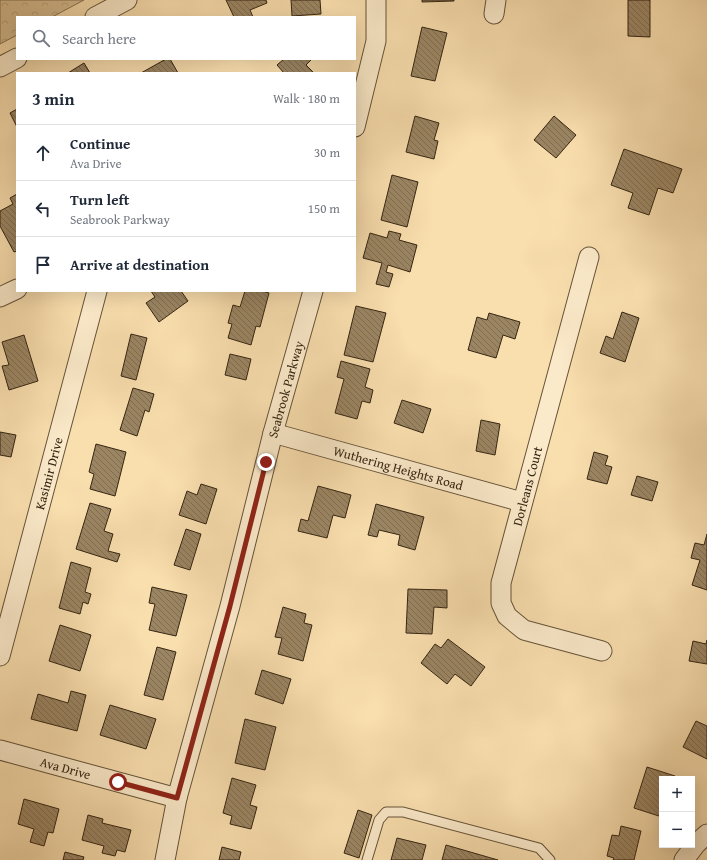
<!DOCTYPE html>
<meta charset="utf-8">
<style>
body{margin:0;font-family:"Gentium Book Plus",serif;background:#f6f6f7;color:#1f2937}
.controls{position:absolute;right:12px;bottom:12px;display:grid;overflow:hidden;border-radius:0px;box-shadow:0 4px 16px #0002}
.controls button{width:36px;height:36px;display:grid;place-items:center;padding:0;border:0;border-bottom:1px solid #e0e1e3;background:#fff;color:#1f2937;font:20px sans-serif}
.stop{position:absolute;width:12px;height:12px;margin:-9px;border:3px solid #8f2418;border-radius:50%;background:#fff}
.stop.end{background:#8f2418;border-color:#fff;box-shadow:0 1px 4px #0008}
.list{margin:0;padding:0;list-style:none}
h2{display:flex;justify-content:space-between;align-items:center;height:52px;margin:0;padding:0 16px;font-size:17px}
h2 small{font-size:13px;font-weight:400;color:#747a83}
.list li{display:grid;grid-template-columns:26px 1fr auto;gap:12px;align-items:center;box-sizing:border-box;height:56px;padding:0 16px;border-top:1px solid #e0e1e3}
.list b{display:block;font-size:15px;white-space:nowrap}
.list p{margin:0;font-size:13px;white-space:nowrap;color:#747a83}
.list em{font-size:13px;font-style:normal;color:#747a83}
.icon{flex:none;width:22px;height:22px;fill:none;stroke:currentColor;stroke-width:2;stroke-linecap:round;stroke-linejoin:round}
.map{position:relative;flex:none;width:707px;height:860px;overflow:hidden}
.search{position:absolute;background:#fff;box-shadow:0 4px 16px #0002;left:16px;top:16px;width:340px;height:44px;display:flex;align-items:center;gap:10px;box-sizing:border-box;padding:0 14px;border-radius:0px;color:#747a83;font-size:15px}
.panel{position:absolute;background:#fff;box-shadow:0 4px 16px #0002;left:16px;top:72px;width:340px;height:220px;border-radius:0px}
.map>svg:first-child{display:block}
</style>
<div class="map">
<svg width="707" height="860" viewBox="0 0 707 860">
<defs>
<pattern id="forest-crowns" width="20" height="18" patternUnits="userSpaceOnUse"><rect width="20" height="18" fill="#d8bf93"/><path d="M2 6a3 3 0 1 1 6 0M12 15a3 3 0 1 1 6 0" fill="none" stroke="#baa47e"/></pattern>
<pattern id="building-back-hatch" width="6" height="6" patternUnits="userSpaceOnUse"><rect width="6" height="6" fill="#9b8563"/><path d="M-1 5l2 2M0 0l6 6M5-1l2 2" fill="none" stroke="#7f6d50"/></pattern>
</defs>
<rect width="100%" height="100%" fill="#f9deae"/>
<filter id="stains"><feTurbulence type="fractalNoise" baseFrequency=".005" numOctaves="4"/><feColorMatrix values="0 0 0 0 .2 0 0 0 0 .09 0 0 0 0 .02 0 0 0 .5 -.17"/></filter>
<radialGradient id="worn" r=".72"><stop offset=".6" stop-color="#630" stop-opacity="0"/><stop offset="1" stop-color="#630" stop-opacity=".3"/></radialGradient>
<!-- forest -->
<path fill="url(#forest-crowns)" stroke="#867252" d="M0,0h84l-32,17h-35v18l-17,9z"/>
<!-- building -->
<path fill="url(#building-back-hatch)" stroke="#352512" d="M226,0h40l1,3 -17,7 3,7h-19z
M291,0h29l1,14 -29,2z
M422,0h32v1l-32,1z
M628,0h22v37l-22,-1z
M422,27l25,6 -12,48 -24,-5z
M166,59h4l8,14h-37z
M284,59h28l-6,6 8,8h-30l-7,-8z
M84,63l6,10h-22z
M17,109v18l-7,-14z
M415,116l24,7 -5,17 4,1 -4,18 -28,-7z
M554,116l22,19 -20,23 -22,-18z
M624,149l58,20 -9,24 -15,-5 -9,27 -21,-7 5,-15 -22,-8z
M392,175l26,7 -11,45 -26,-7z
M17,194v57l-3,1 -14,-26v-15l13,-7 -3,-6z
M389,231l12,3 -2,6 18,5 -7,27 -22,-7 -2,7 7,2 -4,13 -13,-3 6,-21 -19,-5 7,-25 17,5z
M151,291h30l7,10 -29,21 -13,-19 9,-6z
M245,291h17l7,2 -9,34 -4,-1 -5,19 -23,-7 4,-14 -4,-1 5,-18 7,2z
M356,306l30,7 -13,49 -29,-7z
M622,312l17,6 -14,44 -25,-9 6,-17 7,3z
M489,313l31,9 -5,17 -12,-4 -7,23 -28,-8 9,-33 10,3z
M131,334l16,4 -11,42 -15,-4z
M24,335l14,46 -29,9 -7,-24 7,-1 -7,-23z
M230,354l21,5 -5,21 -21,-5z
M341,361l29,8 -5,18 8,3 -3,13 -8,-2 -5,18 -22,-6 9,-34 -7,-2z
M133,388l21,6 -5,18 -4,-2 -8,26 -17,-6z
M402,400l29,9 -8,24 -29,-10z
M481,420l19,4 -5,31 -19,-4z
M0,432l16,3 -5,22 -11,-2z
M96,444l30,8 -11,44 -25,-7 4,-15 -5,-2z
M594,452l14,4 -3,9 7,2 -5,17 -20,-5z
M637,476l21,6 -6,19 -21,-6z
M201,484l16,5 -11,35 -27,-9 8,-24 10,4z
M318,486l33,9 -6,23 -12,-3 -6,23 -29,-7 3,-12 7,2z
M90,503l21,6 -7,22 9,3 -5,17 12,3 -3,8 -41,-13z
M376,504l48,13 -9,33 -17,-5 2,-10 -21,-5 -2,7 -9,-2z
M186,529l15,5 -11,36 -16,-5z
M707,534v56l-15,-5 8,-25 -9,-2 4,-15 9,2z
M71,562l20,6 -6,24 6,2 -3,10 -5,-2 -3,12 -21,-6z
M152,587l35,8 -11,41 -27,-6 6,-26 -6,-1z
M408,589l39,1v18l-13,-1 -2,27 -26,-1z
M283,607l23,7 -2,9 8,2 -9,36 -25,-7 4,-16 -7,-1z
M60,625l31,10 -11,36 -31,-10z
M448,639l37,28 -14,19 -16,-12 -8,10 -26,-21 14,-19 6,4z
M707,640v24l-18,-3 4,-20 13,3z
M157,647l19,5 -13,48 -19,-5z
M262,670l29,9 -8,25 -28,-10z
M71,691l15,4 -9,36 -46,-12 7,-25 30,9z
M110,705l46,14 -10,30 -46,-14z
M245,719l31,8 -11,43 -30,-7z
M696,721l11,5v33l-24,-12z
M647,767l28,9 -1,3h-12v38l-28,-9z
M232,778l24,7 -6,20 7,2 -6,22 -21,-5 2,-8 -9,-3z
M24,799l35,10 -6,24 -5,-1 -4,14 -14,-4 4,-13 -16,-5z
M358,810l14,5 -13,43 -15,-5z
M88,815l15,4 -1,4 29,7 -6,22 -8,-2 -2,6 -13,-3 2,-7 -22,-6z
M621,826l20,5 -7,29h-21l1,-2 -7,-2 5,-21 7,1z
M397,838l29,7 -4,15h-31z
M446,845l52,15h-56z
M222,847l19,5 -2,8h-20z
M65,852l19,5 -1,3h-20z"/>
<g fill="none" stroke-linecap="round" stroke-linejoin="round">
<!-- lane casing -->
<g stroke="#665339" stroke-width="11">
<path id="lane" d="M367,860l12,-40 7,-8h17l136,36 11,12"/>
</g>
<!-- street casing -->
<g stroke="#665339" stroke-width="21">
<g id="street">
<path d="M494,14l2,-14"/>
<path d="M95,17l32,-17"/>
<path d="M0,67l17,-9"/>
<path d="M355,127l21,-86v-41"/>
<path d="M589,257l-88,326v20l6,13 17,14 78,21"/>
<path d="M0,297l17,-8"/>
<path id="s1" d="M273,433l249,69"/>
<path id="s2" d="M0,656l97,-365"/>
<path id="s3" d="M0,750l177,48"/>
<path id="s4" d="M165,860l12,-62 53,-192 43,-173 40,-142"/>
<path d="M684,860l12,-16 11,-10"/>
</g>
</g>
<!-- lane -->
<use href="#lane" stroke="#fbeaca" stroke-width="9"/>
<!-- street -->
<use href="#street" stroke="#fbeaca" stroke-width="19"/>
</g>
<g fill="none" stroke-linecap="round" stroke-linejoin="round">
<!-- route -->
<path stroke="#8f2418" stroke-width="5" d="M118,782l59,16 53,-192 36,-144"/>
</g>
<g text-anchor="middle" stroke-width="3" stroke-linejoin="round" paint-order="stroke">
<!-- street labels -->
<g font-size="13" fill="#352512" stroke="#fbeaca">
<text dy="5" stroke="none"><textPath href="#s4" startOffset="486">Seabrook Parkway</textPath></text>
<text dy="5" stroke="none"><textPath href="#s1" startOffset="130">Wuthering Heights Road</textPath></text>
<text dy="5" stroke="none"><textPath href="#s2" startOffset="189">Kasimir Drive</textPath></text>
<text transform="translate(527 486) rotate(-75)" y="5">Dorleans Court</text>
<text dy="5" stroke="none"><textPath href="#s3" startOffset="68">Ava Drive</textPath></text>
</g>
</g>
<rect width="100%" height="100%" filter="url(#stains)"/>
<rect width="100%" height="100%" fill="url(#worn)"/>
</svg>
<div class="controls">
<button>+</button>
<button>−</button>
</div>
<div class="stop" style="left:118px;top:782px"></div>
<div class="stop end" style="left:266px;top:462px"></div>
<div class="search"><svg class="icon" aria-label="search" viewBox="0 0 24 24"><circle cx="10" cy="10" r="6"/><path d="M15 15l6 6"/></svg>Search here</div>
<section class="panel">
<h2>3 min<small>Walk · 180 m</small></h2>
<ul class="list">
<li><svg class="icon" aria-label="ahead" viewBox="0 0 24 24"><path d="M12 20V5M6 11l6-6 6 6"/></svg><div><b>Continue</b><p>Ava Drive</p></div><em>30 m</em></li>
<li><svg class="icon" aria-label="left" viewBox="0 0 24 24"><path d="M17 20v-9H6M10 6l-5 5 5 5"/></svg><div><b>Turn left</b><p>Seabrook Parkway</p></div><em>150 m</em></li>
<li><svg class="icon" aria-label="arrive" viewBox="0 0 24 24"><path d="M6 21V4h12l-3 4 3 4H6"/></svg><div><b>Arrive at destination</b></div></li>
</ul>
</section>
</div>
